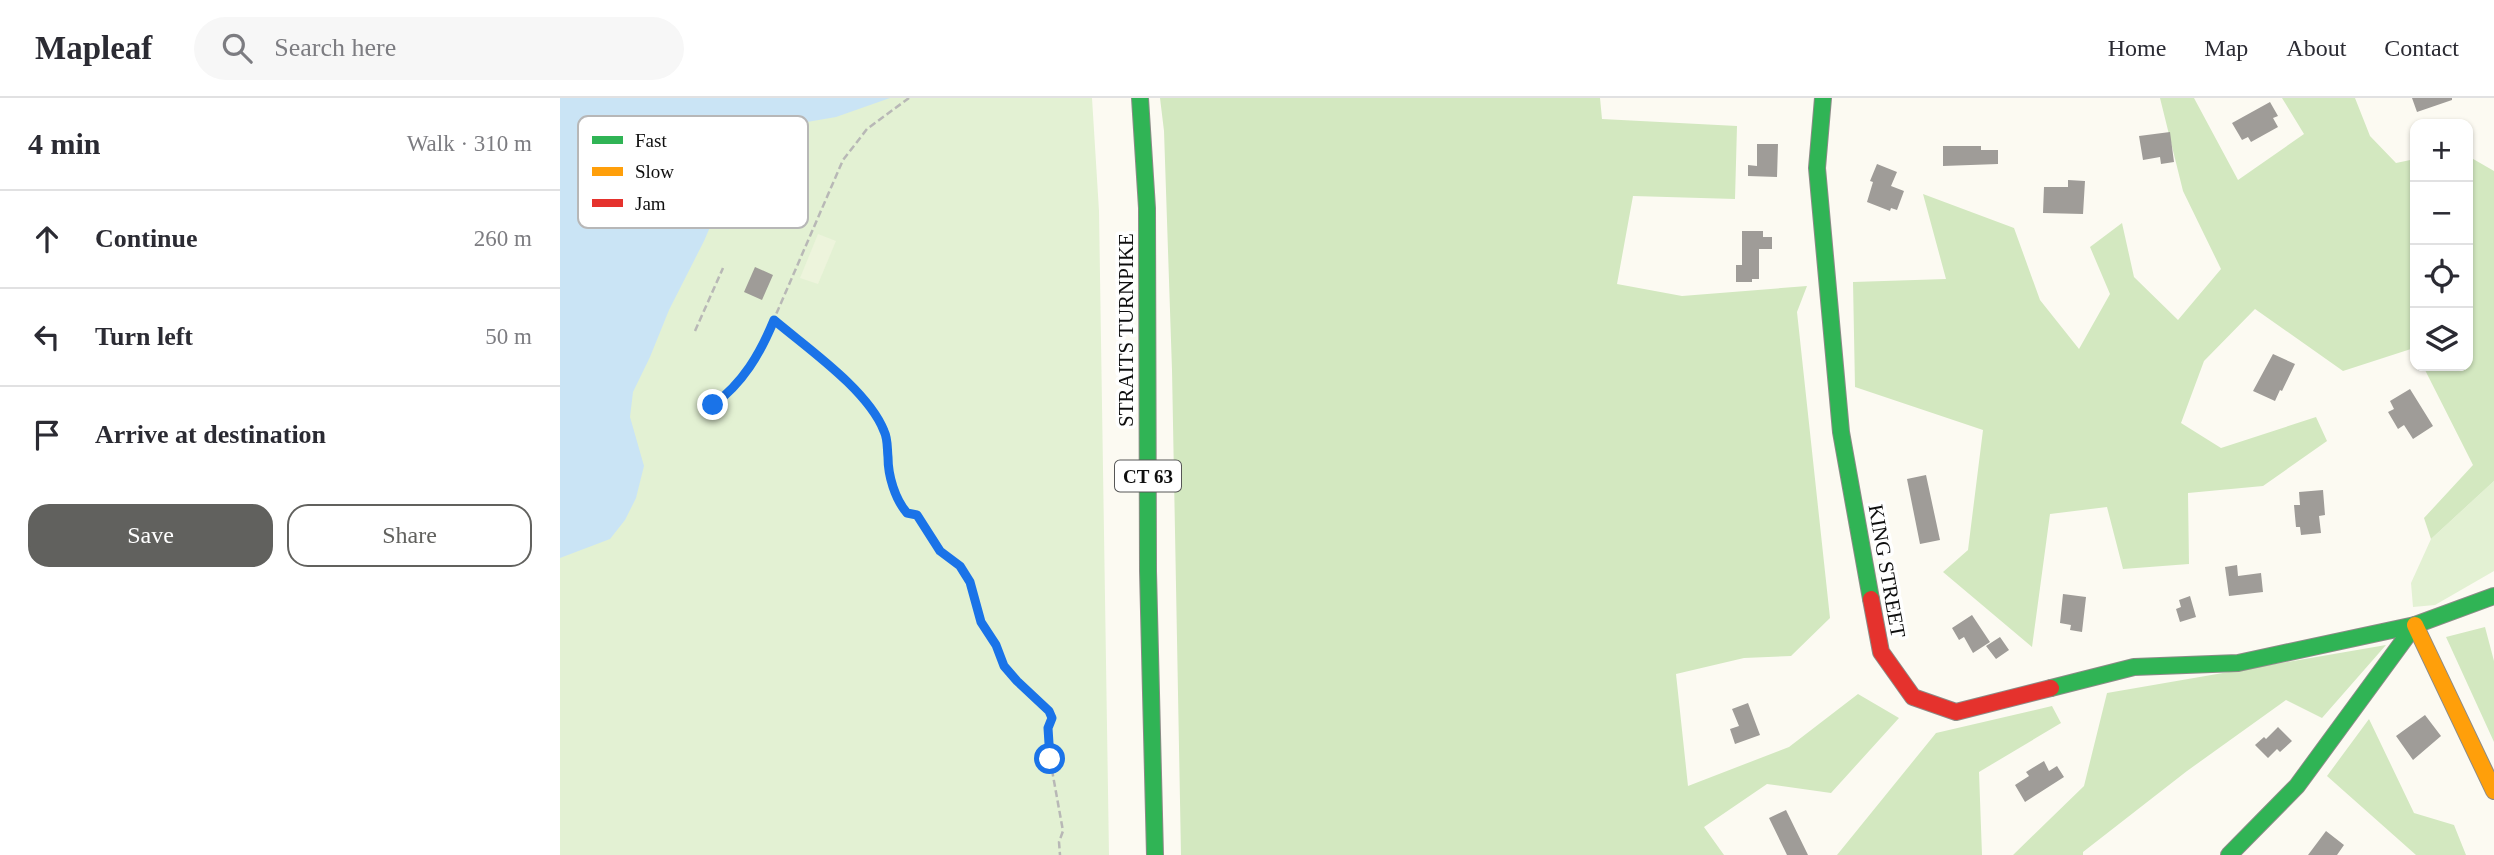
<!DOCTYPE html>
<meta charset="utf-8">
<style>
body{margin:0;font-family:"Times New Roman",serif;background:#f7f7f7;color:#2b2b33}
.controls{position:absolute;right:21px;top:21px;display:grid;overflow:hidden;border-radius:14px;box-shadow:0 2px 5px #0004}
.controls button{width:63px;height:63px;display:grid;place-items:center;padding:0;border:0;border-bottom:2px solid #e1e1e2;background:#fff;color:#2b2b33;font:35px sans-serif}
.stop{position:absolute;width:21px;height:21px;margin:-16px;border:5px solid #1a73e8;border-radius:50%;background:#fff}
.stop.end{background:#1a73e8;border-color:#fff;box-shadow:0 2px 7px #0008}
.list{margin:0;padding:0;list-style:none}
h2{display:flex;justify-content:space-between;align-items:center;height:91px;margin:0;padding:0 28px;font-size:30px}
h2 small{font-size:23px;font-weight:400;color:#7c7c81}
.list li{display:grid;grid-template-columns:46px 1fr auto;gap:21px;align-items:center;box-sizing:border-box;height:98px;padding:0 28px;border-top:2px solid #e1e1e2}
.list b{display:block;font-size:26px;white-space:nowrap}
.list em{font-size:23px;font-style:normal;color:#7c7c81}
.actions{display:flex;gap:14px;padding:21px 28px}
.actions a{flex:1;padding:16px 0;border:2px solid #61615e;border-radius:21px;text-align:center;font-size:24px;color:#61615e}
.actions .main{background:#61615e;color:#fff}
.icon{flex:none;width:38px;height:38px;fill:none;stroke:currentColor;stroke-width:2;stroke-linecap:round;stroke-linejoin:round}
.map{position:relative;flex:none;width:1934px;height:757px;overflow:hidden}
header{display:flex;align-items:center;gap:42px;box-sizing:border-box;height:98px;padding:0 35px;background:#fff;border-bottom:2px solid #e1e1e2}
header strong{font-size:33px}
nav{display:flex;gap:38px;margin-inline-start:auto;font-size:24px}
.search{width:490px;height:63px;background:#f7f7f7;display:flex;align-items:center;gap:18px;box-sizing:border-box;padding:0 24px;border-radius:38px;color:#7c7c81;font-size:26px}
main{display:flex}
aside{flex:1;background:#fff}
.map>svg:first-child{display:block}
</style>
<header>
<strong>Mapleaf</strong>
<div class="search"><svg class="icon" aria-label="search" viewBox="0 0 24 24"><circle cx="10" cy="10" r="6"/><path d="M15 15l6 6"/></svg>Search here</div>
<nav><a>Home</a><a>Map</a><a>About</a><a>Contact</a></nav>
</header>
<main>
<aside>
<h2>4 min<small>Walk · 310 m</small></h2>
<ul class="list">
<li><svg class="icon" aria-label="ahead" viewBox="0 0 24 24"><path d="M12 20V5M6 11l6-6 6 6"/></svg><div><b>Continue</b></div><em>260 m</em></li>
<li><svg class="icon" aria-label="left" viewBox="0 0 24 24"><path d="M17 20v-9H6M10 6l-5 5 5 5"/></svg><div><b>Turn left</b></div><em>50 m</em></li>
<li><svg class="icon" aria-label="arrive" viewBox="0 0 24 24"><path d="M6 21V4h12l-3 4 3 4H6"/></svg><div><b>Arrive at destination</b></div></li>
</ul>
<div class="actions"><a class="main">Save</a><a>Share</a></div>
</aside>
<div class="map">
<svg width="1934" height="757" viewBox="0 0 1934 757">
<rect width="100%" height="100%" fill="#fcfaf2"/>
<!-- green -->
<path fill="#e3f1d3" d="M0,0h532l7,113 10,644h-549z
M1934,383v90l-59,34 -22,2 -2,-24 20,-44z"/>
<!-- forest -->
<path fill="#d3e8c0" d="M600,0h440l2,21 135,7 -2,73 -102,-3 -16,88 65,12 125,-10 -10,26 33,306 -39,38 -47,2 -68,16 12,112 101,-39 69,-53 41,24 -68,75 -64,-9 -63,43 20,28h-543l-9,-485 -8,-239z
M1600,0h34l44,82 66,-46 -22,-36h73l15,38 26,27 19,-4v190l-1,-1 -71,23 -88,-62 -51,52 -23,62 40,25 95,-31 11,24 -64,45 -75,7 1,71 -66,5 -16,-62 -57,7 -18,133 -89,-75 25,-22 15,-120 -128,-43 -2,-105 93,-3 -23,-85 91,34 26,72 39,49 31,-55 -20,-47 32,-24 12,54 44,43 43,-51 -38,-78z
M1908,58l26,15v310l-63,58 -7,-21 49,-53 -50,-99h45z
M1925,529l9,34v81l-48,-105z
M1826,547l-64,73 -36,-18 -99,71 -104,81v3h-70l71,-69 23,-93z
M1492,608l9,17 -82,49 3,83h-145l99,-122z
M1809,621l45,94 40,12 12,30h-50l-89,-79z"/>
<!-- pitch -->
<path fill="#edf4dc" d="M258,136l18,7 -18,43 -18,-6z"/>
<!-- water -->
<path fill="#cae4f5" d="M0,0h330l-54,19 -29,5 -64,48 -20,27 -19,44 -35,69 -19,47 -17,35 -3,25 14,49 -8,32 -11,22 -15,19 -50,19z"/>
<!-- building -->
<path fill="#9f9c98" d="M1852,0h40v2l-35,12z
M1710,4l8,14 -5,2 5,9 -27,15 -3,-5 -6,3 -10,-17z
M1610,34l4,30 -13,2 -1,-7 -17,3 -4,-24z
M1197,46h21l-1,33 -29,-1v-11l9,1z
M1383,48h38v4h17v14l-55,2z
M1317,66l20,8 -6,14 13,5 -7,19 -6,-2 -1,3 -23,-9 6,-20 -3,-1z
M1508,82l17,1 -2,33 -40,-1 1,-26h24z
M1182,133h21v6h9v12h-13v30h-7v3h-16v-17h6z
M195,169l18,8 -11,25 -18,-8z
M1713,256l22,10 -13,27 -2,-1 -5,11 -22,-10z
M1850,291l23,37 -20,13 -9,-14 -6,4 -10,-17 6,-3 -4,-8z
M1366,377l14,65 -20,4 -13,-65z
M1763,392l2,25 -6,1 2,17 -20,2 -1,-8h-4l-2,-22h6l-1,-13z
M1677,467l1,11 23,-3 2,19 -34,4 -4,-29z
M1503,496l23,3 -4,35 -12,-2 1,-5 -11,-2z
M1630,498l6,21 -16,5 -4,-13 5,-2 -2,-7z
M1412,517l18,27 -17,11 -9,-16 -5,3 -7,-12z
M1440,539l9,13 -13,9 -10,-13z
M1188,605l12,32 -25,9 -5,-15 9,-3 -7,-17z
M1865,617l16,21 -28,24 -17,-24z
M1718,629l14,14 -12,11 -3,-3 -9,9 -13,-13 9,-8 2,2z
M1484,663l5,10 8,-5 7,11 -39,25 -10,-17 14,-9 -3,-4z
M1226,712l22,45h-21l-18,-37z
M1766,733l18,14 -7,10h-29z"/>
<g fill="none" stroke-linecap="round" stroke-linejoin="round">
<!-- fast casing -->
<g stroke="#8c8b87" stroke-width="18">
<path id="fast" d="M580,0l7,110 1,363 7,284
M1263,0l-6,70 24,264 30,167
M1491,590l83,-21 104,-4 177,-38 79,-29
M1669,757l68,-69 118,-161"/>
</g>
<!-- slow casing -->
<g stroke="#8c8b87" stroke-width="18">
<path id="slow" d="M1855,527l79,166"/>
</g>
<!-- jam casing -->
<g stroke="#8c8b87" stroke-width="18">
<path id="jam" d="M1311,501l10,53 32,45 43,15 95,-24"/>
</g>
<!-- path -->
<path stroke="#b8b8b6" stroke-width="2.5" stroke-dasharray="7 3.5" stroke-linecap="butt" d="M213,222c34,28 95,70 111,111 4,8 3,17 4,26 0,19 7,41 19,56l10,2 24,36 19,16 10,15 11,40 15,23 8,20 13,16 32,30 3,7 -4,10 2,31 13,72 -4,11 1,13
M135,233l28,-63
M141,311c25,-5 44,-33 57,-53l85,-196 24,-31 42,-31"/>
<!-- fast -->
<use href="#fast" stroke="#30b455" stroke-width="16"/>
<!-- slow -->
<use href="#slow" stroke="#ff9f0a" stroke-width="16"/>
<!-- jam -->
<use href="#jam" stroke="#e5322d" stroke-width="16"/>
</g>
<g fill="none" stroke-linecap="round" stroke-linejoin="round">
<!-- route -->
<path stroke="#1a73e8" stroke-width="9" d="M153,307c30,-22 47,-51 61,-85 33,28 94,70 110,111 4,8 3,17 4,26 0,19 7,42 19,56l10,2 23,36 20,15 10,16 11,40 15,23 8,21 13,15 32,30 3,7 -4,10 2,31"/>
</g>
<g text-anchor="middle" stroke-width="7" stroke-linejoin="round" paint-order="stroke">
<!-- shield labels -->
<rect fill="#fff" stroke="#565656" stroke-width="2" x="555" y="362.5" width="66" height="31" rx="5"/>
<g font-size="19" font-weight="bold" fill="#0e0e0e">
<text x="588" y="385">CT 63</text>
</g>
<!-- street labels -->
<g font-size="21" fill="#0e0e0e" stroke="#fff">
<text transform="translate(566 232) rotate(-90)" y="7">STRAITS TURNPIKE</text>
<text transform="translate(1327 473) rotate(80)" y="7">KING STREET</text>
</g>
</g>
<!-- legend -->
<rect x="18" y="18" width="230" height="112" rx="10" fill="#fff" stroke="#b7b7b7" stroke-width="2"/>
<rect x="32" y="38" width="31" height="8" fill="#30b455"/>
<rect x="32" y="69" width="31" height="9" fill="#ff9f0a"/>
<rect x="32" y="101" width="31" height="8" fill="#e5322d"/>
<g font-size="19" fill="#0e0e0e">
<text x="75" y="49">Fast</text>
<text x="75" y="80">Slow</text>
<text x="75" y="112">Jam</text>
</g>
</svg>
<div class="controls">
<button>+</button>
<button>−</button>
<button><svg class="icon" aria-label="locate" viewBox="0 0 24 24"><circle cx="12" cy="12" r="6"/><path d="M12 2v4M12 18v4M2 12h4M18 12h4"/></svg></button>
<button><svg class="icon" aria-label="layers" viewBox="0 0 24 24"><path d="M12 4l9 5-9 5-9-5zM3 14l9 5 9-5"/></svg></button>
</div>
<div class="stop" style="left:490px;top:661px"></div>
<div class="stop end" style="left:153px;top:307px"></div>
</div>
</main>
